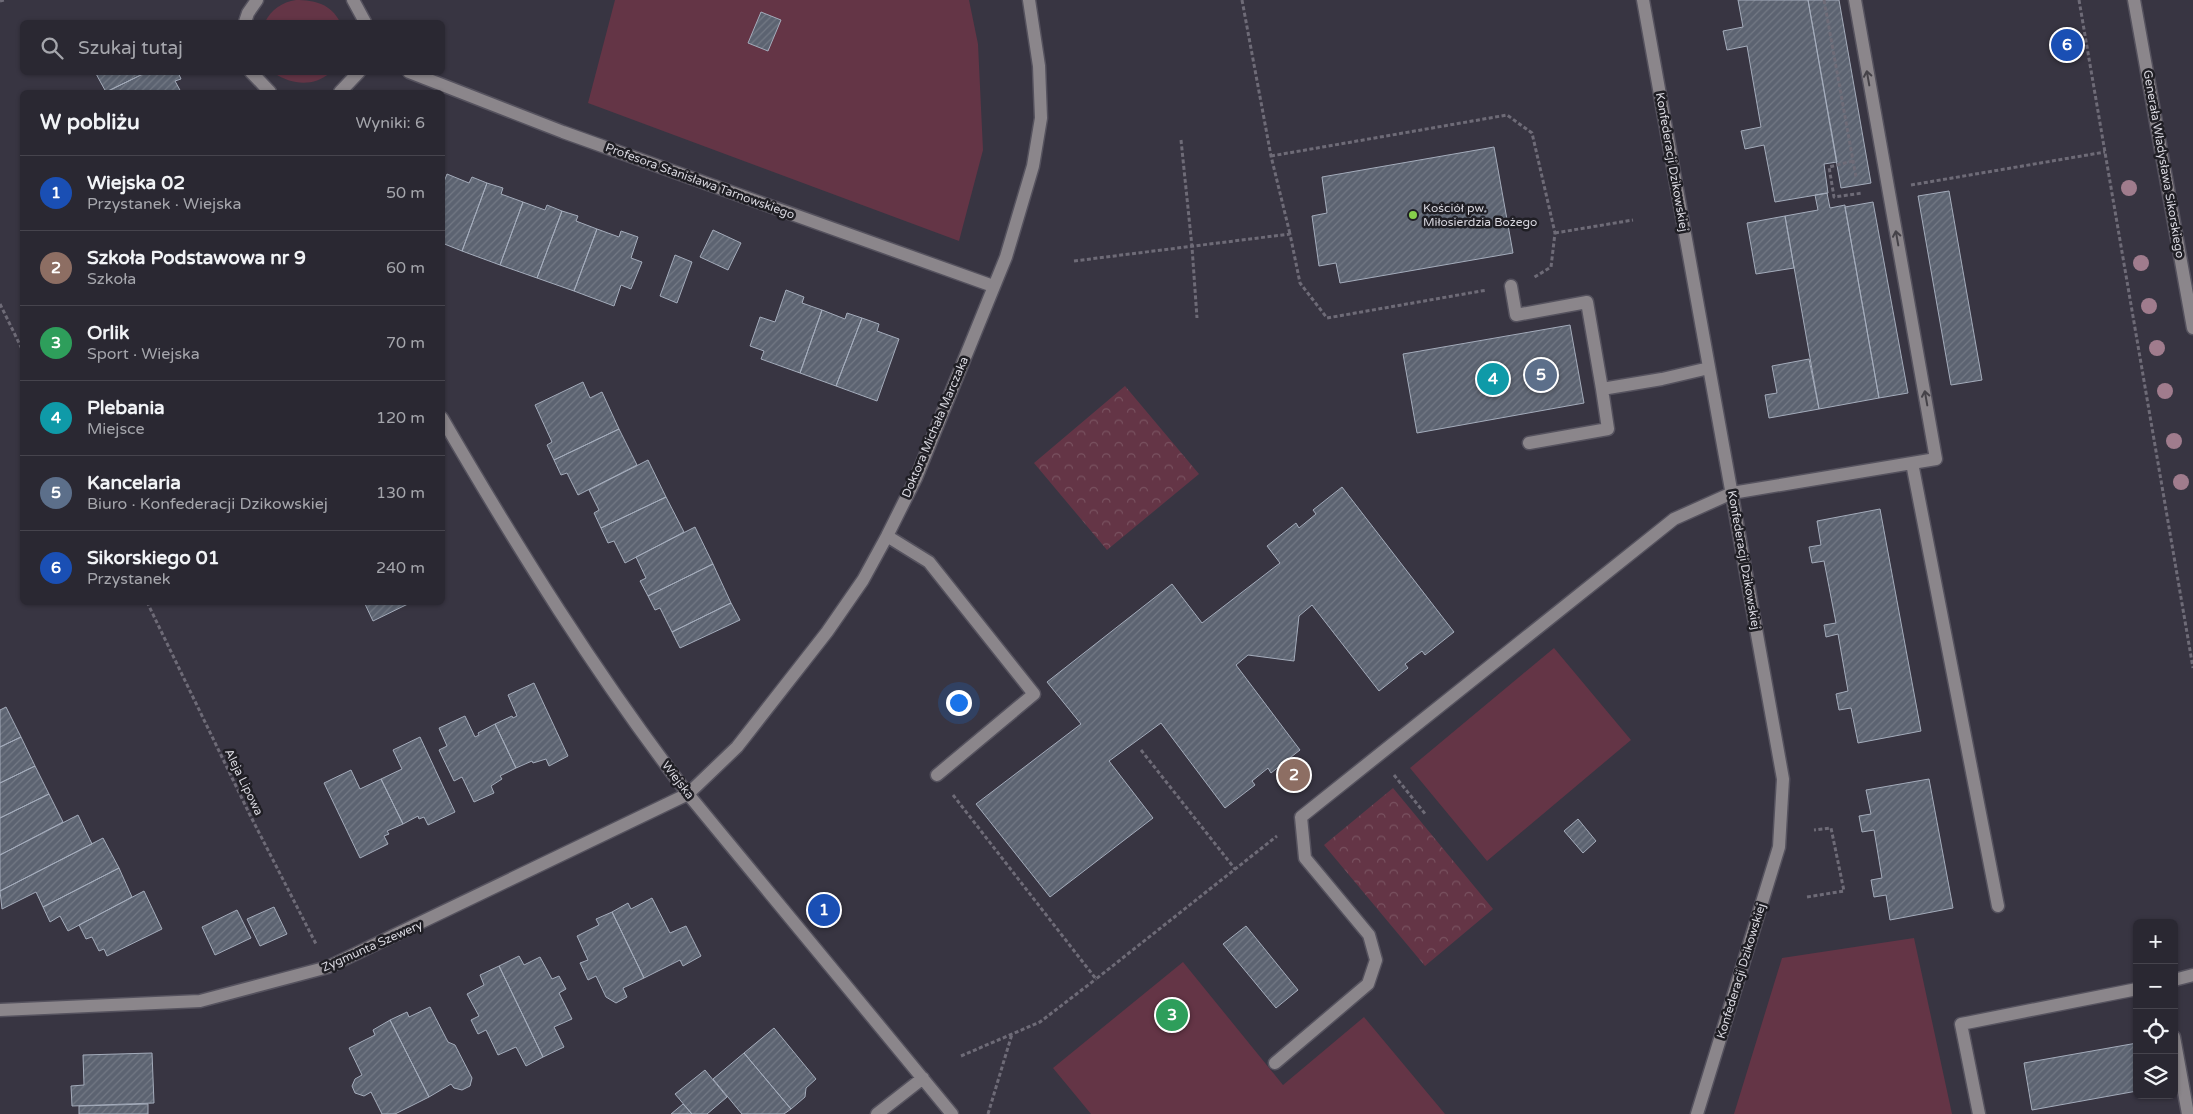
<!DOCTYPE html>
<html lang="pl">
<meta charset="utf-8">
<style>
body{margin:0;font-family:"Varela Round",sans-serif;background:#36343e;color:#f1f3f6}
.controls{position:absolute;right:15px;bottom:15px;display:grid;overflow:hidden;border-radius:8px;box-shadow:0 1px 4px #0004}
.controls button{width:45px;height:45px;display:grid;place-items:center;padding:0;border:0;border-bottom:1px solid #46444d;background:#2a2832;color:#f1f3f6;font:25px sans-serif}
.you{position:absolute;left:958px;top:702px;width:18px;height:18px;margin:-12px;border:4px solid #fff;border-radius:50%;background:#1a73e8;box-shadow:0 0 0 8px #1a73e833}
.badge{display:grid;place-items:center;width:32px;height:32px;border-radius:50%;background:#bca0f2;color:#fff;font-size:16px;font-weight:700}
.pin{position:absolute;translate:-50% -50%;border:2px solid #fff;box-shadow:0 1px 5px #0006}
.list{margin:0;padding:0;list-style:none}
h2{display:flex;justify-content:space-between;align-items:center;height:65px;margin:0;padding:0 20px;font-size:21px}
h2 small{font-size:16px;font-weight:400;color:#a5a6ac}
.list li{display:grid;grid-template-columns:32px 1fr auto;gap:15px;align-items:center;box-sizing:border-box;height:75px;padding:0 20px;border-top:1px solid #46444d}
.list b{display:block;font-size:19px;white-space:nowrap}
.list p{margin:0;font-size:16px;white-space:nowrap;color:#a5a6ac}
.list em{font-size:16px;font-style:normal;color:#a5a6ac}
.icon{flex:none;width:28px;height:28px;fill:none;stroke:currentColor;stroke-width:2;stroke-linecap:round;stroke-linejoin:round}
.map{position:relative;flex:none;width:2193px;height:1114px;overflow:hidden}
.search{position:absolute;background:#2a2832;box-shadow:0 1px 4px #0004;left:20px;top:20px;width:425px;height:55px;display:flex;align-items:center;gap:12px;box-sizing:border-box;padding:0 18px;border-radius:8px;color:#a5a6ac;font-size:19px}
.panel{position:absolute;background:#2a2832;box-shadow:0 1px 4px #0004;left:20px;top:90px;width:425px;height:515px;border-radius:8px}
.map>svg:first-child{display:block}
</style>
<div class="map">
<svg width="2193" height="1114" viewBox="0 0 2193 1114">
<defs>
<pattern id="park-crowns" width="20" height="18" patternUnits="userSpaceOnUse" patternTransform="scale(1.25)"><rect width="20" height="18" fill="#643546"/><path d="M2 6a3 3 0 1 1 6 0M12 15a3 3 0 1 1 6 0" fill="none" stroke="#795260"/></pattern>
<pattern id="building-hatch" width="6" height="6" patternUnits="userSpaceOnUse" patternTransform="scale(1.25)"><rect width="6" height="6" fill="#5c6371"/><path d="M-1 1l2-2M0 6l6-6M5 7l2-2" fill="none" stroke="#737985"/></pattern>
</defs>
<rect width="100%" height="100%" fill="#383542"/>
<!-- grass -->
<path fill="#643546" d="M296,0c19,0 35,4 44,22h-75c6,-12 17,-20 31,-22z
M615,0h354l9,44 5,106 -24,91 -371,-138z
M274,73l56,-1v1c-17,14 -38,12 -56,0z
M1554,648l77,92 -144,121 -77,-93z
M1914,938l38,176h-218l48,-156z
M1183,962l100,123 81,-68 81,97h-354l-38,-46z"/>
<!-- park -->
<path fill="url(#park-crowns)" d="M1125,386l74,88 -92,76 -73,-87z
M1393,788l100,121 -68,57 -101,-121z"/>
<!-- building -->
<path fill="url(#building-hatch)" stroke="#a4acbb" d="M1738,0h70l29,162 -13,2 4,29 -53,9 -11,-57 -19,4 -4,-18 20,-4 -14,-81 -20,4 -4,-19 20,-4z
M1808,0h31l32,183 -30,5z
M761,12l20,8 -13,31 -20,-8z
M95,72h52l-41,20z
M147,72h31l3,7 -6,2 6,11h-75z
M1494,147l19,106 -173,30 -4,-20 -17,3 -7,-50 15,-3 -5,-36z
M447,174l22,9 3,-6 15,6 -25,68 -20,-8v-56z
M487,183l16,5 -2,6 22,8 -23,63 -38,-14z
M1949,191l33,189 -31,5 -33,-189z
M1827,193l3,15 15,-3v2l34,191 -60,11 -34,-193 33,-6 -3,-15z
M523,202l22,8 2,-5 15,6 -25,67 -37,-13z
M1873,202l35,191 -29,5 -34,-191z
M562,211l16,5 -2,5 21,8 -23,62 -37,-13z
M1785,216l9,52 -38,6 -9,-51z
M597,229l22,8 2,-6 17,6 -7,21 11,4 -11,27 -10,-4 -7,21 -40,-15z
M713,230l28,13 -13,27 -28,-13z
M675,255l17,7 -15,41 -17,-7z
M786,290l18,7 -2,6 20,7 -22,63 -39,-14 3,-8 -14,-5 10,-29 15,5z
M822,310l23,9 2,-6 15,5 -26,68 -36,-13z
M862,318l17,6 -2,7 22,8 -22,62 -41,-15z
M1570,325l14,78 -167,30 -14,-79z
M1809,359l10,50 -50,9 -4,-23 12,-2 -5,-27z
M583,382l7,16 12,-6 17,37 -65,31 -7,-15 5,-3 -17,-37z
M619,429l18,36 -59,30 -11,-22 -6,2 -7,-15z
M648,460l18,37 -65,31 -7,-15 5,-3 -10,-20z
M1342,487l112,145 -29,23 -3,-4 -17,13 3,4 -29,23 -67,-86 -13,11 -5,45 -46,-6 -12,10 64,85 -29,23 -3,-5 -16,13 3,4 -30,23 -64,-85 -52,38 44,57 -103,79 -74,-93 105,-80 -34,-42 125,-98 30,39 78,-60 -13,-17 29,-23 3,5 17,-14 -3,-4z
M666,497l18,35 -59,31 -11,-22 -6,2 -7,-15z
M1880,509l41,222 -63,12 -7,-35 -12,2 -3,-16 12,-3 -10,-57 -12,3 -2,-12 12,-2 -12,-62 -12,2 -3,-16 12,-2 -4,-24z
M695,527l18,37 -65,32 -8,-15 6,-3 -10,-21z
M713,564l18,39 -59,29 -12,-24 -5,2 -7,-14z
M364,602h48l-39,19z
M731,603l9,17 -60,28 -8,-16z
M534,683l34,73 -19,10 -3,-7 -13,4 -1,-2 -16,7 -21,-44 17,-8 1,2 4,-2 -9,-21z
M6,707l15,30 -21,10v-37z
M465,716l10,21 4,-2 -1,-2 17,-9 21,44 -16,8 2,3 -11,7 3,7 -20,9 -12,-25 -8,4 -15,-31 8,-4 -8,-18z
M21,737l14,29 -35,17v-36z
M420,737l35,75 -27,13 -4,-8 -5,2 -1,-3 -15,8 -22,-45 21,-10 -9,-19z
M35,766l14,28 -49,24v-35z
M351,770l9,19 21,-10 22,45 -16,7 2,3 -5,2 4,8 -28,14 -36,-75z
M1929,779l24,129 -63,12 -4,-25 -12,2 -3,-17 11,-2 -8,-48 -12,2 -3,-16 12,-2 -5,-24z
M49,794l14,28 -63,33v-37z
M78,815l14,29 -92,47v-36z
M1578,819l18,22 -13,12 -19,-22z
M103,838l16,30 -76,39 -7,-15 -34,17 -2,-18z
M119,868l13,29 -64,34 -8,-15 -10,6 -7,-15z
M144,891l18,38 -55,27 -3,-7 -5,2 -7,-14 -6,2 -7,-14z
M652,898l18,35 16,-7 15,30 -18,10 -3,-6 -36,18 -32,-66 16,-9 3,6z
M274,907l13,27 -27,12 -13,-27z
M237,910l14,28 -36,17 -13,-28z
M612,912l32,66 -21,10 4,9 -11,6 -10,-6 -10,-21 -8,4 -8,-17 8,-3 -11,-24 22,-11 -3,-6z
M1246,926l52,64 -22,18 -53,-64z
M519,956l5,9 16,-8 12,22 7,-3 7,13 -7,4 13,26 -18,8 10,20 -21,10 -44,-91z
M499,966l44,91 -17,9 -10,-19 -18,8 -12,-25 -8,4 -7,-14 8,-4 -12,-22 17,-9 -4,-10z
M430,1007l18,35 7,3 17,33 -2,8 -8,4 -8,-2 -3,-4 -22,13 -39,-77 17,-8 2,5z
M390,1020l39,77 -34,17h-13l-11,-22 -7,4 -9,-3 -3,-7 3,-7 7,-4 -13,-27 26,-13 -2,-5z
M774,1028l42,51 -10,9 -1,9 -14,12 -47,-56z
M2137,1043v48l-105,19 -8,-47z
M152,1053l2,50 -82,3 -1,-20 13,-1 -1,-30z
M744,1053l47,56 -7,5h-42l-29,-35z
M705,1070l22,27 -20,17h-15l-17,-20z
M148,1104v10h-69v-8z
M683,1104l9,10h-21z"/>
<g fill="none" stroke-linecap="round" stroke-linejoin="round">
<!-- minor casing -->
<g stroke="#55525e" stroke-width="15">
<path id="minor" d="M353,0l12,22
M1643,0l140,779 -4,68 -82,267
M1855,0l81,459 -24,4
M2134,0l59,328
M245,22l3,-9 9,-13
M251,72l19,20
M409,72l154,60 430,154
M340,92l19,-20
M1511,286l5,29 71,-13 15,87 60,-10 47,-11
M442,418c75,129 155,258 246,376l264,320
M1529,443l79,-14 -6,-40
M887,536l42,26 105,132 -97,81
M2174,980l19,-5
M0,1010l200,-9 128,-34 360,-173 49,-47 90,-115 36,-52 24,-44 29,-58 90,-221 27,-91 8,-48 -2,-52 -10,-66
M2174,1037l14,77
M1275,1063l93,-79 8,-24 -7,-25 -64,-77 -4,-41 373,-298 58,-26 180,-30 86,443
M877,1114l46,-36
M1979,1114l-18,-90 176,-35"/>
</g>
<!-- path -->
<path stroke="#6e6b77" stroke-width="3" stroke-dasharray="4 2.5" stroke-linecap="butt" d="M1242,0l29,156 19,78
M1824,0l32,177
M2079,0l114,668
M0,1l4,-1
M1181,140l11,107 5,71
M1271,156l236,-41 25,18 23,100 -4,34 -18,11
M1853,161l-24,6 5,30 29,-4
M1911,185l194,-33
M1555,233l78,-13
M1074,261l216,-27 10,49 27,35 160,-28
M0,304l22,45
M147,602l102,211 67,131
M1141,750l94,119
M1394,775l32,40
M953,795l143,184 181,-143
M1807,897l37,-6 -13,-63 -17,2
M961,1056l79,-34 56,-43
M988,1114l24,-80"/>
<!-- minor -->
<use href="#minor" stroke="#8b868b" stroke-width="12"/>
</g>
<!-- trees -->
<g fill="#a07c8d">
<circle cx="2129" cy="188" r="8"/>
<circle cx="2141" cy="263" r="8"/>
<circle cx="2149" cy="306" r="8"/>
<circle cx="2157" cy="348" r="8"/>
<circle cx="2165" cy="391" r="8"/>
<circle cx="2174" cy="441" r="8"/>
<circle cx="2181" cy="482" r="8"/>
</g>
<!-- one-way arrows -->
<defs><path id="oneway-shaft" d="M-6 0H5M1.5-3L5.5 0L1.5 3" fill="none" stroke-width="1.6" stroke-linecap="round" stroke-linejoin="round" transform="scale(1.25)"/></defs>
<g stroke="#454248">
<use href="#oneway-shaft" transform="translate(1868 78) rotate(-100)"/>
<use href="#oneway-shaft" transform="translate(1897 238) rotate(-100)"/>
<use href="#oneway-shaft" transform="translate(1926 398) rotate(-100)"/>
</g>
<!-- markers -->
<circle fill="#86cf4b" stroke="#1f1e24" stroke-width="2" cx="1413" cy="215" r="5"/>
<g text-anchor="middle" stroke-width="5" stroke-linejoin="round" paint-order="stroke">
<!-- street labels -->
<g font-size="12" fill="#d8d7df" stroke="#1f1e24">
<text transform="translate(1672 162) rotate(80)" y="4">Konfederacji Dzikowskiej</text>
<text transform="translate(2164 164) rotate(80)" y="4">Generała Władysława Sikorskiego</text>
<text transform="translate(700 181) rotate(20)" y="4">Profesora Stanisława Tarnowskiego</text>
<text transform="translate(935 427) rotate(-67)" y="4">Doktora Michała Marczaka</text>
<text transform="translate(1744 560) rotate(80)" y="4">Konfederacji Dzikowskiej</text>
<text transform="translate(678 780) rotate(52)" y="4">Wiejska</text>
<text transform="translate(244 782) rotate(64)" y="4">Aleja Lipowa</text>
<text transform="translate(372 946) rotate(-24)" y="4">Zygmunta Szewery</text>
<text transform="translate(1741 971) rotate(-73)" y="4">Konfederacji Dzikowskiej</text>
</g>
<!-- poi labels -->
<g font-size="12" fill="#d8d7df" stroke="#1f1e24" text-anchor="start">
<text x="1423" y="212">Kościół pw.<tspan x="1423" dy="14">Miłosierdzia Bożego</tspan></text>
</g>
</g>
</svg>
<div class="controls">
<button>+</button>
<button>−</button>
<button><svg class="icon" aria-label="locate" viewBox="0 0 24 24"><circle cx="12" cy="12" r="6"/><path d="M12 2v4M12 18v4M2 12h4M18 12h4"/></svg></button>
<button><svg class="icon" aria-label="layers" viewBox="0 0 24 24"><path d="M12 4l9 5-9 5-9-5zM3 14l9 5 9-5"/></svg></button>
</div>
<div class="you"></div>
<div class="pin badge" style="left:824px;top:910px;background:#1a4fb4">1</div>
<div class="pin badge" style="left:1294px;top:775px;background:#8d6e63">2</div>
<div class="pin badge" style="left:1172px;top:1015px;background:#2e9e5b">3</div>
<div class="pin badge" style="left:1493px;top:379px;background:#0f9aa8">4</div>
<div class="pin badge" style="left:1541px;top:375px;background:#5c6f8a">5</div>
<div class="pin badge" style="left:2067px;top:45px;background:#1a4fb4">6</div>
<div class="search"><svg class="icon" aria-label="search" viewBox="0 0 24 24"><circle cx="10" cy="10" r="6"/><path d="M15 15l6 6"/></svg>Szukaj tutaj</div>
<section class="panel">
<h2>W pobliżu<small>Wyniki: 6</small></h2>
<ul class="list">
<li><span class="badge" style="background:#1a4fb4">1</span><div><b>Wiejska 02</b><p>Przystanek · Wiejska</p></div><em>50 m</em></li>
<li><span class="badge" style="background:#8d6e63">2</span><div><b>Szkoła Podstawowa nr 9</b><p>Szkoła</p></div><em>60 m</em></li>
<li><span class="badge" style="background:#2e9e5b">3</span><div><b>Orlik</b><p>Sport · Wiejska</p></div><em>70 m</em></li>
<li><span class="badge" style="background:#0f9aa8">4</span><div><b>Plebania</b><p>Miejsce</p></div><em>120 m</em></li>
<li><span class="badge" style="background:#5c6f8a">5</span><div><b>Kancelaria</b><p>Biuro · Konfederacji Dzikowskiej</p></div><em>130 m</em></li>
<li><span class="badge" style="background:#1a4fb4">6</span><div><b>Sikorskiego 01</b><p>Przystanek</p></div><em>240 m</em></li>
</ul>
</section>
</div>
